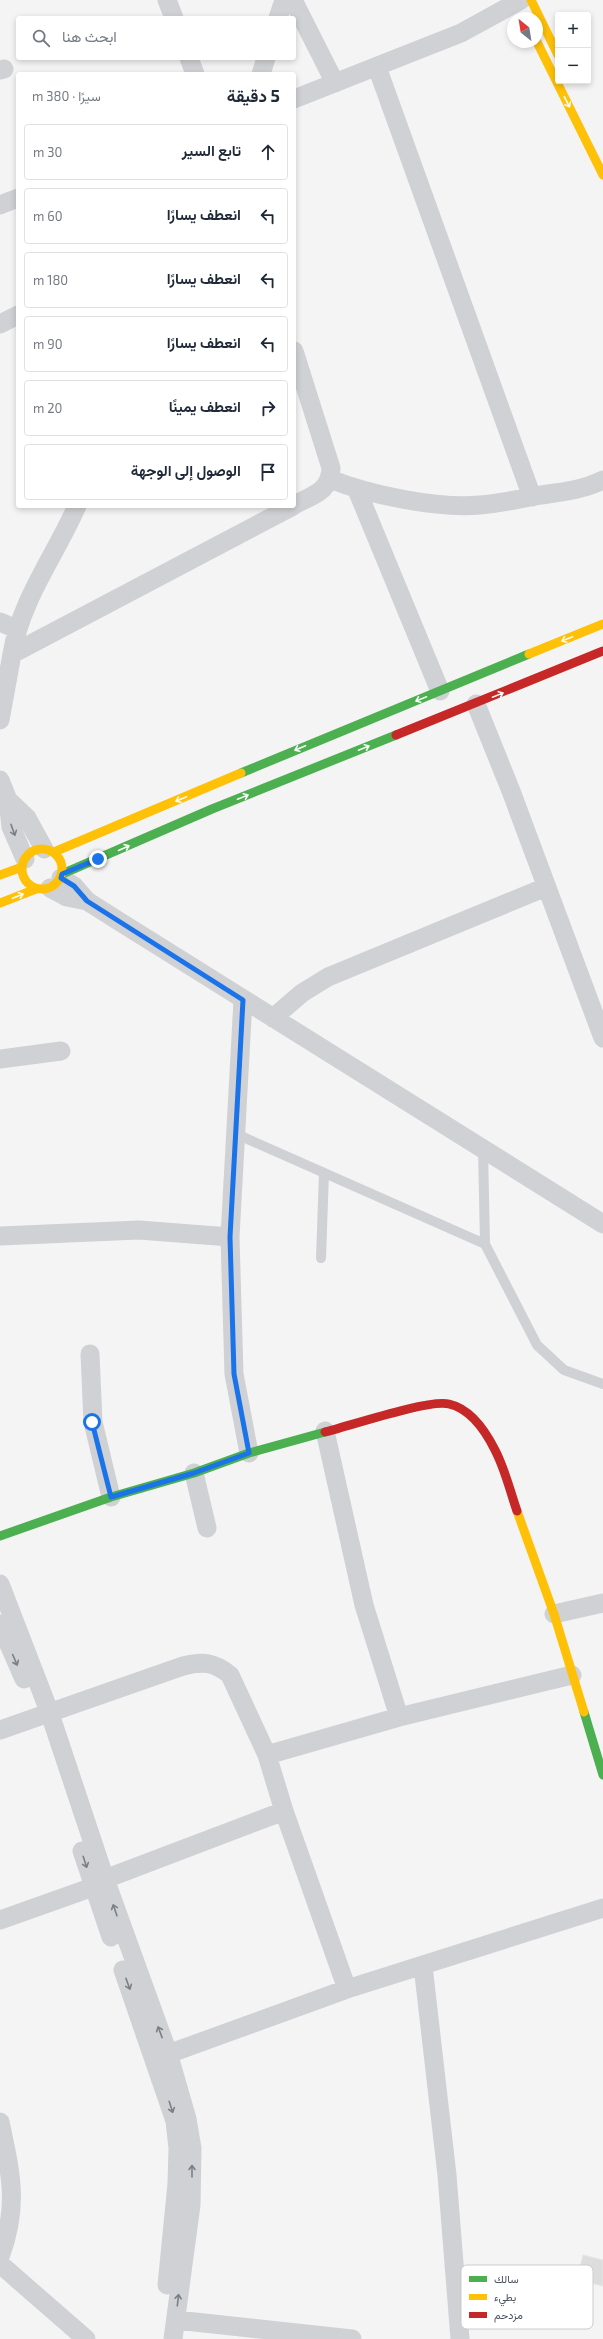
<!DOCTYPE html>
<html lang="ar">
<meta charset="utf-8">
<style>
body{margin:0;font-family:"Exo 2",Vazirmatn,sans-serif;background:#f2f2f3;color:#1f2937;direction:rtl}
.controls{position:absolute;right:12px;top:12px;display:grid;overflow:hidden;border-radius:4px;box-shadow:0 2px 6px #0003}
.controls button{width:36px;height:36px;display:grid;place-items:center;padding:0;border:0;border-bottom:1px solid #e0e1e3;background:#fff;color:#1f2937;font:20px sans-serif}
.compass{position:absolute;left:507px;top:12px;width:36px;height:36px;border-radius:50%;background:#fff;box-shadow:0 2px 6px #0003;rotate:330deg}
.stop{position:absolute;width:12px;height:12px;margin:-9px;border:3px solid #1a73e8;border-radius:50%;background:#fff}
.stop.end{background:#1a73e8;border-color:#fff;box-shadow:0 1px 4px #0008}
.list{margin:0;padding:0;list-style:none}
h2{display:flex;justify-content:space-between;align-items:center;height:52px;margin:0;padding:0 16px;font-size:17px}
h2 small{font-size:13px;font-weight:400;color:#747a83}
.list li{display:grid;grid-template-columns:26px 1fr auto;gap:12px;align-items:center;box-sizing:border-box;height:56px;margin:0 8px 8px;padding:0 8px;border:1px solid #e0e1e3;border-radius:4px}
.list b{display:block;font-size:15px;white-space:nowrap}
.list em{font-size:13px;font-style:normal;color:#747a83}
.icon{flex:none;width:22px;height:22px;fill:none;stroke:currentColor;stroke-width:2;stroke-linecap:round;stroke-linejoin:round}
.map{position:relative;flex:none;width:603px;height:2339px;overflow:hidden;direction:ltr}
.search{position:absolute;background:#fff;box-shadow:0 2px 6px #0003;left:16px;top:16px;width:280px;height:44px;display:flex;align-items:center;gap:10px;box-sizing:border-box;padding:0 14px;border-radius:4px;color:#747a83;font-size:15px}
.panel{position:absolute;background:#fff;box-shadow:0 2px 6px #0003;left:16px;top:72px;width:280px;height:436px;border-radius:4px;direction:rtl}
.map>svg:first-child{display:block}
</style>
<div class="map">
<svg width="603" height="2339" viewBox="0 0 603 2339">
<rect width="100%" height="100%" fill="#f4f4f4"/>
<!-- building -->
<path fill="#ddddde" stroke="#e5e5e6" d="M583,2255l20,5v26l-26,-6z"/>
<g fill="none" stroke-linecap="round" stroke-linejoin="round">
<!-- lane -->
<path stroke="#cfd1d4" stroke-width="10" d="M234,1133l251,111
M483,1150l2,94 52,101 27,25 39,14
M321,1258l3,-85"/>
<!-- street -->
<path stroke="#cfd1d4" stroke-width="19" d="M167,0l7,18
M293,0l42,83
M278,18l6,-18
M189,58l6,16
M377,67l155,430
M0,70l4,-1
M261,74l5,-16
M294,99l167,-66 60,-33
M0,205l18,-7
M0,324l18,-9
M294,351l37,117c-1,24 -18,27 -37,37
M330,479c39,16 109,30 150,26 21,-2 41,-6 61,-10 22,-3 42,-5 62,-15
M357,490l83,201
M0,622l16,7
M12,654c9,-55 43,-98 65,-148
M476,704l35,87 92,247
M0,720l12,-66 281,-148
M0,780l8,20 3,27 14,32
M8,800l19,18 17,31
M61,878l13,8 13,15 30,19 486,304
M50,888l17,9 20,4
M243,1000l-13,237 4,137 15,79
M273,1018l29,-25 26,-16 218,-90
M0,1059l61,-8
M0,1236l139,-6 91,7
M90,1354l3,68 18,75
M325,1431l39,174 35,112
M194,1473l13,55
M0,1584l49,127 56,168 63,174 19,66 5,29 -1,57 -18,134
M554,1614l49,-11
M0,1624l24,55
M0,1730l183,-64c20,-5 31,-4 47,9l37,80 17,56 63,178
M267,1755l132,-38 173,-42
M82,1851l29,86
M0,1920l93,-33 12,-8 179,-68
M423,1966l24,209 13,164
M123,1970l52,151 3,27 -1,36 -10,101
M157,2058l190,-69 256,-81
M0,2122c11,51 19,84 0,135
M0,2264l86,75
M176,2320l176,19"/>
<!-- fast -->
<path stroke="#4caf50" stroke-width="9" d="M241,773l288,-119
M62,874l150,-65 184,-74
M0,1536l111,-39 83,-24 55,-20 76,-21
M584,1712l19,63"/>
<!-- slow -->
<path stroke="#ffc107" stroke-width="9" d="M531,0l27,55
M537,42l66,133
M529,654l74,-30
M22 869a20 20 0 1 1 40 0a20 20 0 1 1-40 0Z
M54,852l187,-79
M0,875l22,-8
M0,903l36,-14
M517,1511l37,103 30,98"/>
<!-- jam -->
<path stroke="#c62828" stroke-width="9" d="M396,735l207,-84
M325,1432c24,-6 104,-33 124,-28 22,5 37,28 46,46 10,19 15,41 22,61"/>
</g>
<!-- one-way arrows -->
<defs><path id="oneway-shaft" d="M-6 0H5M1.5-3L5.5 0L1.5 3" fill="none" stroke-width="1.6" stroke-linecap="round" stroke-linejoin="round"/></defs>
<g stroke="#f6fbf6">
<use href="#oneway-shaft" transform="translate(567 102) rotate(63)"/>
<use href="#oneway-shaft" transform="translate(567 639) rotate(158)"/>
<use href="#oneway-shaft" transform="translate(498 695) rotate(-22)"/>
<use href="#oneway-shaft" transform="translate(421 699) rotate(158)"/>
<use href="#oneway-shaft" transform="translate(300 748) rotate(157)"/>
<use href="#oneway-shaft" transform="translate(364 748) rotate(-22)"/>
<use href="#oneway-shaft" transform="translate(243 797) rotate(-22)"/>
<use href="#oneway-shaft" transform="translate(181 799) rotate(157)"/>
<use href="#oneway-shaft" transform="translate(124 848) rotate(-24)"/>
<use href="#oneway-shaft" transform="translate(18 896) rotate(-21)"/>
</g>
<g stroke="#7a8088">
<use href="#oneway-shaft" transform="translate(13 830) rotate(70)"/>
<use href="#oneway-shaft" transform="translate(15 1660) rotate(67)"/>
<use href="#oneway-shaft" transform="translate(85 1862) rotate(72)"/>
<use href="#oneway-shaft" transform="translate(115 1910) rotate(-109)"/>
<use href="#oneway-shaft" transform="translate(128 1984) rotate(70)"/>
<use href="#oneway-shaft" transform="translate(160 2032) rotate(-111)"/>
<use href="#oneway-shaft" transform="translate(171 2107) rotate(72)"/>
<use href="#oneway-shaft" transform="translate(192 2171) rotate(-90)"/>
<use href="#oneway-shaft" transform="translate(178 2300) rotate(-83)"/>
</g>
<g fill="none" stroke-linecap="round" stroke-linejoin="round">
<!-- route -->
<path stroke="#1a73e8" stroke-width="5" d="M92,1422l19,75 83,-24 55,-20 -15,-79 -4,-137 13,-237 -156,-99 -13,-15 -13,-8 1,-4 36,-15"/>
</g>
<!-- legend -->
<rect x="461" y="2265" width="132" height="64" rx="6" fill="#fff" stroke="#c9cccf" stroke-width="1"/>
<rect x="469" y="2276" width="18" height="6" fill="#4caf50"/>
<rect x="469" y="2294" width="18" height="6" fill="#ffc107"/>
<rect x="469" y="2312" width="18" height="6" fill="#c62828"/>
<g font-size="11" fill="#4c545f">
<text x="494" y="2283">سالك</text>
<text x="494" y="2301">بطيء</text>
<text x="494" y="2319">مزدحم</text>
</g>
</svg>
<div class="controls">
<button>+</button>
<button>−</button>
</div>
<svg class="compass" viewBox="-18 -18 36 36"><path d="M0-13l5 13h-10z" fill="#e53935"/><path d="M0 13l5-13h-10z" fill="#747a83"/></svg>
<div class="stop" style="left:92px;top:1422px"></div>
<div class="stop end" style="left:98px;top:859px"></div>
<div class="search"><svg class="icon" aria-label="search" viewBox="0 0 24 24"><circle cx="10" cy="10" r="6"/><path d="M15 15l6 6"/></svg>ابحث هنا</div>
<section class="panel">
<h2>5 دقيقة<small>سيرًا · 380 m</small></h2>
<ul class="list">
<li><svg class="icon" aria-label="ahead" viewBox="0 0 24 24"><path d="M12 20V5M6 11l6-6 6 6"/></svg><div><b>تابع السير</b></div><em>30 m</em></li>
<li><svg class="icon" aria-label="left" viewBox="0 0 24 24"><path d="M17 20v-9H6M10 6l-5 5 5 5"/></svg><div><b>انعطف يسارًا</b></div><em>60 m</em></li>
<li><svg class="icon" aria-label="left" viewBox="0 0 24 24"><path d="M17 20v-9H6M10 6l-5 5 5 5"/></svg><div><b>انعطف يسارًا</b></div><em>180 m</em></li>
<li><svg class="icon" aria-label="left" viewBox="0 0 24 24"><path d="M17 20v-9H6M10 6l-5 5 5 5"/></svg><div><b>انعطف يسارًا</b></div><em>90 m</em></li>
<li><svg class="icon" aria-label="right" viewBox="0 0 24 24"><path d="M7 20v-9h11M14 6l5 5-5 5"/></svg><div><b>انعطف يمينًا</b></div><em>20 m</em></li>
<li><svg class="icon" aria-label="arrive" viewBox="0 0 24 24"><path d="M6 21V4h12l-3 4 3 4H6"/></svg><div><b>الوصول إلى الوجهة</b></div></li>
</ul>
</section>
</div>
